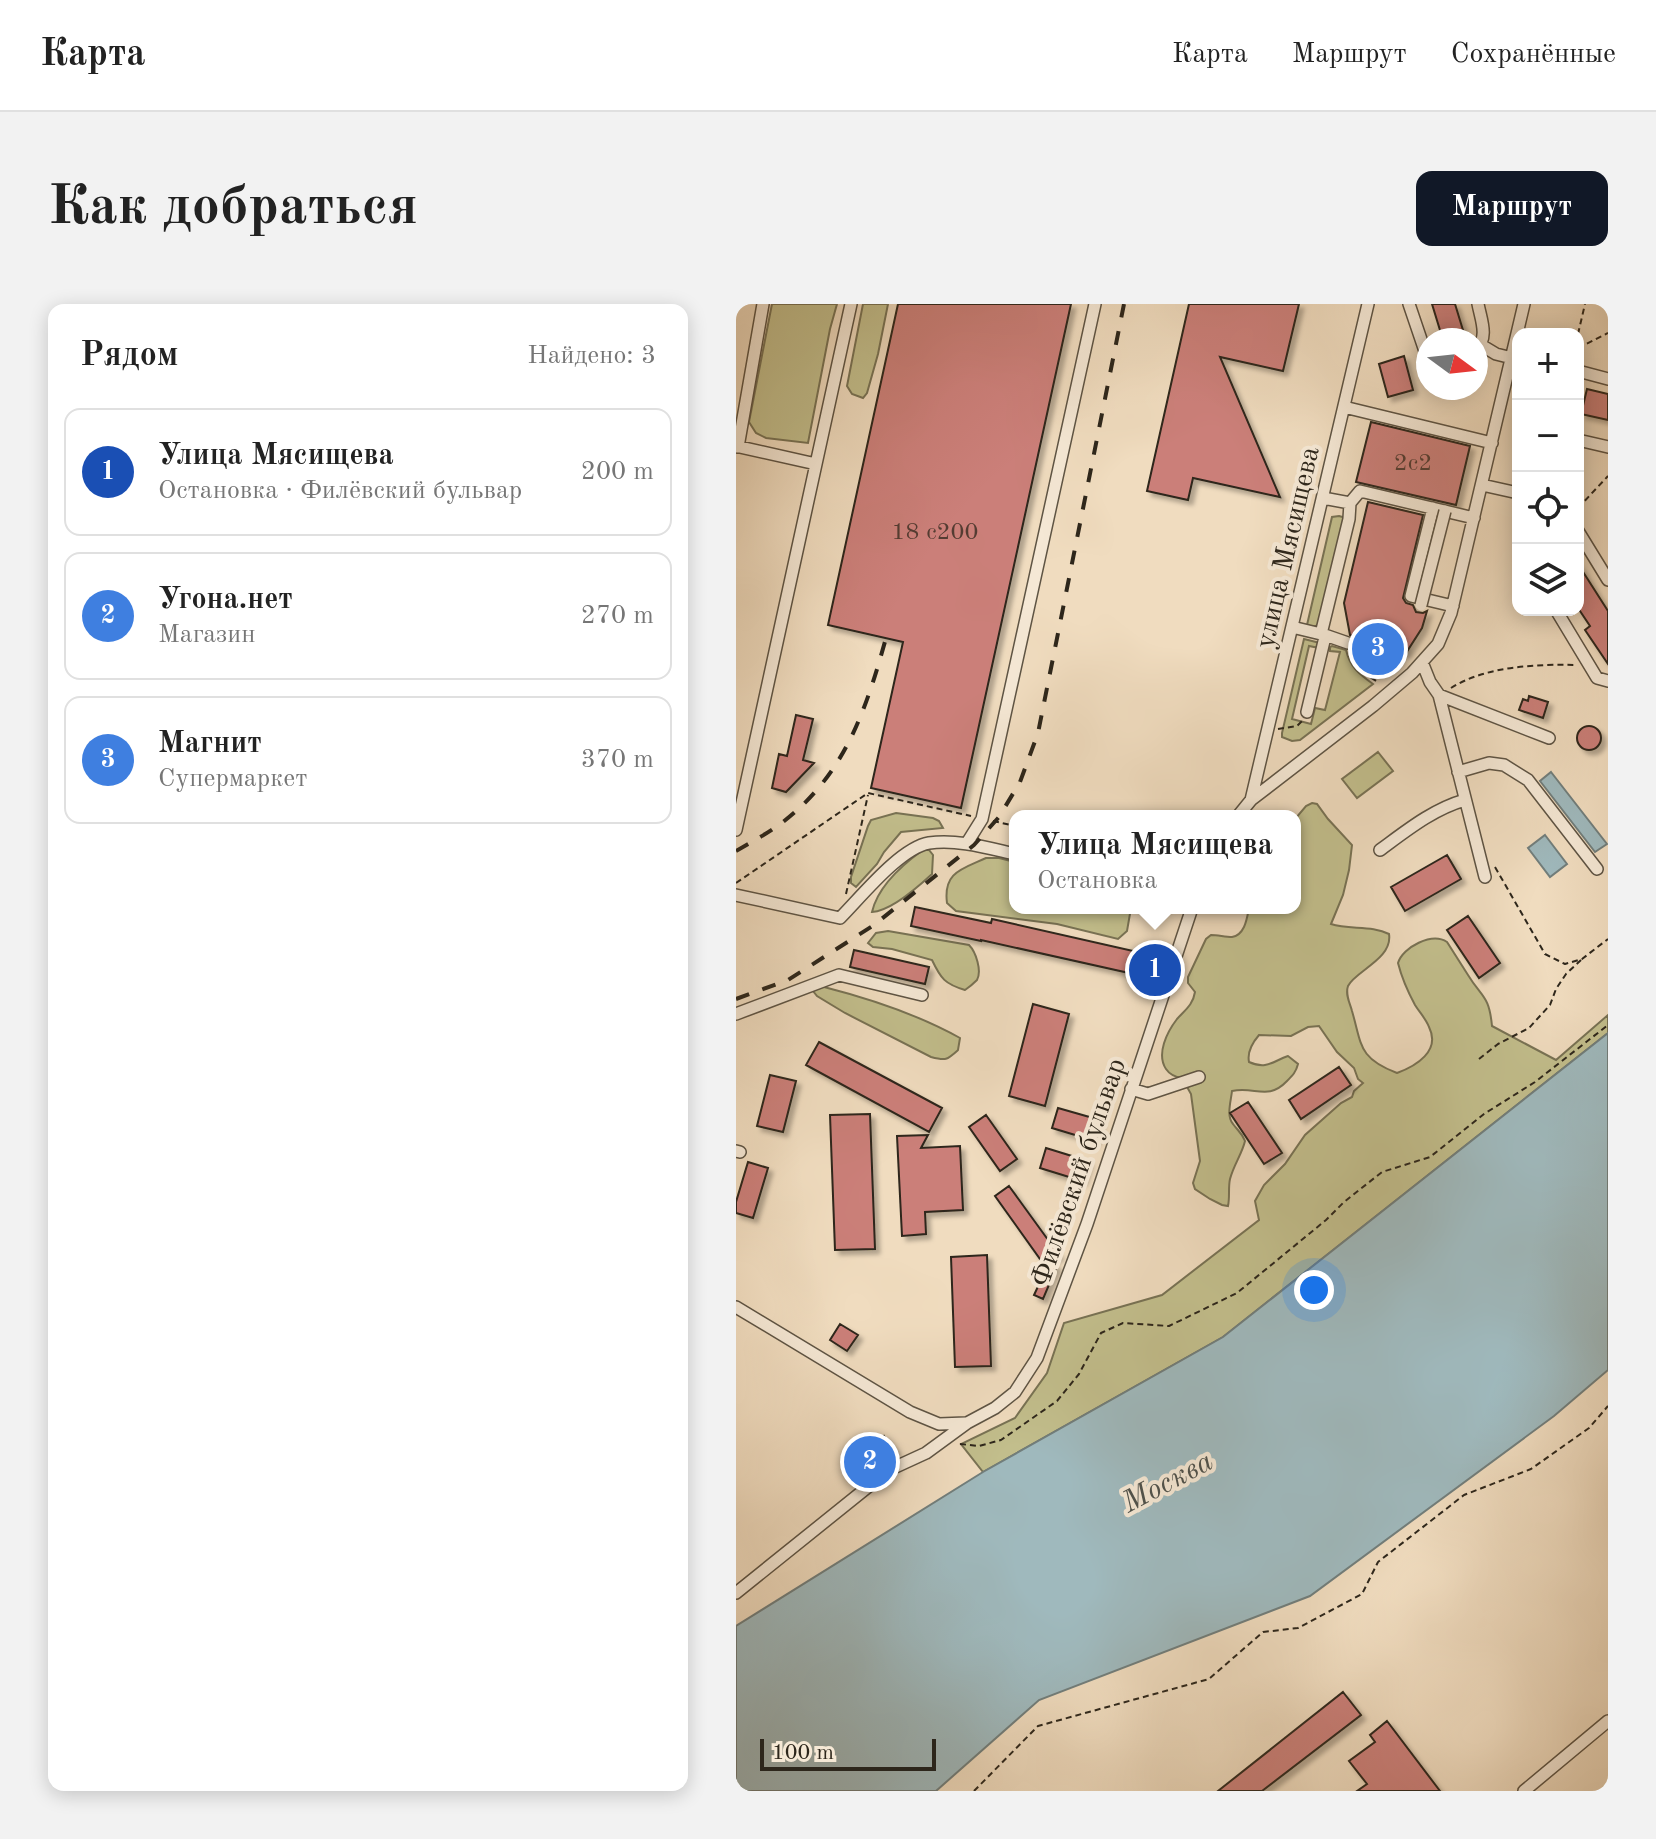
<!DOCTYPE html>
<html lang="ru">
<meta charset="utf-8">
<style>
body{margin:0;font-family:"Old Standard TT",serif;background:#f2f2f2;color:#222}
.controls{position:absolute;right:24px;top:24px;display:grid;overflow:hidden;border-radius:16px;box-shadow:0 4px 20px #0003}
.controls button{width:72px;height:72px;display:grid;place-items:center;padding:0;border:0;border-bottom:2px solid #e0e0e0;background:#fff;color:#222;font:40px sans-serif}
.compass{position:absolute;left:680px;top:24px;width:72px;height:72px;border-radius:50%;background:#fff;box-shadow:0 4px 20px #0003;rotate:105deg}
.scale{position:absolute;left:24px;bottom:20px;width:176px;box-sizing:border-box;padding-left:8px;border:4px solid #2d261b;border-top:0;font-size:22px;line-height:28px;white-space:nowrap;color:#2d261b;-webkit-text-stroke:6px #f5e8d5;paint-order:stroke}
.you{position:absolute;left:578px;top:986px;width:28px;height:28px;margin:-20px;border:6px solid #fff;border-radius:50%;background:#1a73e8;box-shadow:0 0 0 12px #1a73e833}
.badge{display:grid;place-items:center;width:52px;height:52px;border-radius:50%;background:#111827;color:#fff;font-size:26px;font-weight:700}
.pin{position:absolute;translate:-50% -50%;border:4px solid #fff;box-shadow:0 2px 8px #0006}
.popup{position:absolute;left:273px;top:506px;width:292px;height:104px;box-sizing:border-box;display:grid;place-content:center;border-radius:16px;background:#fff;filter:drop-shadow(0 2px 6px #0005);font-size:26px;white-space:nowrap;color:#767676}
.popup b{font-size:30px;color:#222}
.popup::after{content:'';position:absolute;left:50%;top:100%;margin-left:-16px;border:16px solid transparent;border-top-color:#fff}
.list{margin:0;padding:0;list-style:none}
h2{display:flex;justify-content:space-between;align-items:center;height:104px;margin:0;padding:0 32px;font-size:34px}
h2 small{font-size:26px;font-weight:400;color:#767676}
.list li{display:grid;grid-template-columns:52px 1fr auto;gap:24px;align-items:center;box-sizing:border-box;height:128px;margin:0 16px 16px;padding:0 16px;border:2px solid #e0e0e0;border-radius:16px}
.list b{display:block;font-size:30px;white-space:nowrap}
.list p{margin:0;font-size:26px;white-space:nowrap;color:#767676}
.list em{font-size:26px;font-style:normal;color:#767676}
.icon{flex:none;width:44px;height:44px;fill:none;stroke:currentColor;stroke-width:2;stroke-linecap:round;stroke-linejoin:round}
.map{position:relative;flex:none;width:872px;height:1487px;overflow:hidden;border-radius:16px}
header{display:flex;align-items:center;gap:48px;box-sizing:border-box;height:112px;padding:0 40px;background:#fff;border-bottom:2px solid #e0e0e0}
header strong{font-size:38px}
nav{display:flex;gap:44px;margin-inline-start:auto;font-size:28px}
.intro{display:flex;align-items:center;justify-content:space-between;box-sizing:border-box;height:192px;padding:0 48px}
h1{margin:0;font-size:56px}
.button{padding:20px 36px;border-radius:16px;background:#111827;color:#fff;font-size:28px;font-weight:700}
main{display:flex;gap:48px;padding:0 48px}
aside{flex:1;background:#fff;border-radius:16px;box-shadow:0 4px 20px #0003}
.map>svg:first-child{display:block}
</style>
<header>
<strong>Карта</strong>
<nav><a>Карта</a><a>Маршрут</a><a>Сохранённые</a></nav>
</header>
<div class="intro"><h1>Как добраться</h1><a class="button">Маршрут</a></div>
<main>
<aside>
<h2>Рядом<small>Найдено: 3</small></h2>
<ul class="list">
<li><span class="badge" style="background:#1a4fb4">1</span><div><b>Улица Мясищева</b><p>Остановка · Филёвский бульвар</p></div><em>200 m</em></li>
<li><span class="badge" style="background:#3f7fe0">2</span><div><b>Угона.нет</b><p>Магазин</p></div><em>270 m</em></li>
<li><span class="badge" style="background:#3f7fe0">3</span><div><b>Магнит</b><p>Супермаркет</p></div><em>370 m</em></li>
</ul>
</aside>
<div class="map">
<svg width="872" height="1487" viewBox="0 0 872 1487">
<defs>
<filter id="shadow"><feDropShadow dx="4.5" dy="4.5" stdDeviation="2" flood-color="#0004"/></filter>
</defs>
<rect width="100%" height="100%" fill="#f0dcbf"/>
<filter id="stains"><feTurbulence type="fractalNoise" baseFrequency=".0025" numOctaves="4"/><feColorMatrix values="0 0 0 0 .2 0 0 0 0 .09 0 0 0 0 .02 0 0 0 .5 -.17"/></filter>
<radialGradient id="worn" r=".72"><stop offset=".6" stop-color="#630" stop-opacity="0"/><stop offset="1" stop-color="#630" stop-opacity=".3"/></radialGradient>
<!-- green -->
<path fill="#c2be8c" stroke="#787254" stroke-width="2" d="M36,0h65l-7,25 -22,114 -42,-5 -10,-5 -7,-11z
M127,0h25l-10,50 -11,39 -4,5 -11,-4 -5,-8z
M603,212l7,2 -26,107 -9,2 -4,-2 25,-108z
M568,335l16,4 -1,5 -10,-2 -17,73 19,5 4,-16 10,2 15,-58 -10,-1v-4l2,-1 14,4c4,17 13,24 27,34l-73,56 -8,1 -10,-4v-4z
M642,448l15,19 -36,27 -15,-19z
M576,499l5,1 11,15 24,26 -3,25 -6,25 -12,29c18,6 41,1 58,10 4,25 -34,37 -41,52 -3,9 2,17 4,25 10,34 6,47 45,62 19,-7 44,-22 32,-46 -3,-8 -9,-14 -14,-22 -7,-13 -13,-26 -17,-42 5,-16 34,-31 49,-21 7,11 14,22 21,33 14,23 21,20 24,51l64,34 52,-45v18l-385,304 -240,135 -22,-28 54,-26 32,-45 17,-50 98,-28 97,-75 -4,-19 9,-16 21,-21 20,-29 36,-32 11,-6 2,-6 9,-8 -5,-4 -4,-11 -17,-16 -18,-26 -11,1 -17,9 -32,-1c-6,7 -12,17 -10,27 18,8 24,-1 39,-6l10,8c-2,8 -5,11 -11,17 -19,20 -32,5 -55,10 -1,10 -6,25 1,33 5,7 9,9 12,17 -3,13 -11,23 -15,38 -2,9 0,18 -2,27l-6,-1 -12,-6 -15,-10 -2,-6 7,-22 -9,-67 -9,-16c-7,-1 -12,-3 -16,-9 -10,-15 1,-37 11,-50 8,-9 16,-14 18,-27l-7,-9v-6l18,-38 5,-4c7,0 14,2 21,2 13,-2 15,-19 17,-29h46v-89l11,-13z
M160,509l37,5 6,3 4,7 -42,4 -17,20 -7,12 -21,23 -5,-4v-6l17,-51 3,-6z
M187,546h6l4,5 -1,19c-14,13 -41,37 -60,38 6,-26 30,-47 51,-62z
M250,554h13l16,4v46h116l-4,23 -9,8 -61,-15 -101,-13 -9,-8c-4,-31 15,-34 39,-45z
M152,627l81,14c7,7 13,26 8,35 -2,2 -9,8 -12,10 -20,-6 -24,-11 -33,-30l-40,-11 -19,-2 -5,-4 8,-10z
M82,683h6c47,12 93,27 136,51l-2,12c-11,10 -12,11 -27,7l-86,-44 -28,-17 -4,-5z"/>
<!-- water -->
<path fill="#9fb9bd" stroke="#717e7c" stroke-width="2" d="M815,468l56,72 -12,8 -55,-71z
M809,531l22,29 -17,13 -22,-29z
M872,729v337l-54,46 -244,180 -271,104 -103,91h-200v-165l247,-154 240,-135z"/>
<!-- building -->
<path fill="#cb7f79" stroke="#2d261b" stroke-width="2" filter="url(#shadow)" d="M162,0h173l-110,504 -90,-20 32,-146 -75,-17z
M453,0h110l-16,67 -63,-14 60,140 -87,-19 -5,22 -41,-9z
M696,0h23l11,36h-23z
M668,52l9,34 -25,7 -9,-33z
M851,85l21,5v26l-27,-6z
M635,118l99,24 -14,59 -100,-23z
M632,198l55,13 -20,83 3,5 7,2 3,7 7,1 4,-2 -5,17 -16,25 -8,-2 -14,13 -10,4 -12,-4 -9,-14 3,-8 -2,-5 -4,-2 -6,-32z
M842,260l30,47v53l-23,-34 5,-4 -12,-18z
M793,392l19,6 -5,16 -24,-8 4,-11 5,2z
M60,411l17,4 -10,41 11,3 -28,29 -14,-4 7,-34 8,2z
M841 434a12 12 0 1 1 24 0a12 12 0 1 1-24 0Z
M711,551l14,24 -56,32 -14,-24z
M179,603l76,16 1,-4 150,34 -4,22 -157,-35v1l-70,-15z
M732,612l32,47 -21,15 -32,-48z
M118,646l75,17 -4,17 -75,-17z
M297,700l36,10 -24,92 -36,-10z
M83,738l123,66 -13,24 -123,-67z
M603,763l12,18 -50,34 -12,-19z
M34,771l26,6 -13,51 -26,-6z
M512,798l34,51 -18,11 -34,-51z
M322,804l42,12 -5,21 -43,-13z
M134,810l5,135 -40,1 -5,-135z
M250,811l31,44 -17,12 -31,-44z
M192,831l-7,13 39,-2 3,64 -38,2 1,22 -24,2 -5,-100z
M310,844l42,13 -6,20 -42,-13z
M12,858l20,6 -15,50 -17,-5v-11z
M273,882l50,69 -9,7 7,4 -14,33 -9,-4 15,-32 -4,3 -50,-70z
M251,951l4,111 -36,1 -4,-110z
M104,1020l18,11 -11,16 -17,-11z
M148,1132l11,14 -38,33 -12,-14z
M607,1388l18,23 -99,76h-44z
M651,1417l53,70h-83l10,-7 -18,-23 26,-19 -5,-7z"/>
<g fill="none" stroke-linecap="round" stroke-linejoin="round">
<!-- minor casing -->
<g stroke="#5e5444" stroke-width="14">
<path id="minor" d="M673,0l19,56
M745,41l15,9 16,4
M740,46c13,-13 5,-30 2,-46
M842,67l30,8
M608,103l148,36
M842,136l30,7
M0,142l80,18
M2,143l25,-143
M746,181l36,8
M587,194l27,5 10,-12 114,27
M697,204l-22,88 42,10
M842,227l30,49
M820,306l41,68 11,3
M556,323l29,7 28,-115 1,-16
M586,330l26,9
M686,358l8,20 9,13 46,182
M703,391l110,43
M571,408l18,-75
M722,468l31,-9 15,2 24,15 69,89
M515,496l117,-496
M502,512l13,-16 122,-94 39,-33 26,-29 13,-31 73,-309
M0,526l115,-526
M231,539l15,-24 113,-515
M644,546c26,-19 53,-41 85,-50
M0,591l104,23c21,-21 60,-70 89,-75 29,-4 59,5 86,11
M0,710l103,-39 83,20
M395,785l17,5 51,-17
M0,847l4,1
M0,1003l174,105 29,12 27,-1
M0,1289l153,-123 37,-17 41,-30 28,-15 20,-16 22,-34 50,-134 105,-316
M788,1487l84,-70"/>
</g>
<!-- path -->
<path stroke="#2d261b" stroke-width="2" stroke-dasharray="6 4" stroke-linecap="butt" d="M842,30l7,-30
M842,44l30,-15
M842,204l30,-32
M616,351l13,19 13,8
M715,384c35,-22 85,-24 126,-23
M542,425l19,-3 5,-5
M257,517l22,5
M759,563l50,87 20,10 17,-5 26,-20
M0,579l132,-90 103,23
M110,590l22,-99
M743,755l19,-15 31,-16 21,-23 6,-16 10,-15 15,-14
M224,1140l19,2 22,-6 56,-39 22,-27 22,-41 22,-10 46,3 68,-33 89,-73 18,-18 38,-30 48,-15 54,-43 51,-32 73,-57
M238,1487l64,-65 171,-47 54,-47 35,-4 64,-34 16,-32 86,-67 67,-26 58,-41 19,-22"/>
<!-- minor -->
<use href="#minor" stroke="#f5e8d5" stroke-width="11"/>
<!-- rail -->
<path stroke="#2d261b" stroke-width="4" stroke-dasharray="14 14" stroke-linecap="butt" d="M0,547c16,-9 32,-18 47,-29 62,-48 83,-112 103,-184
M0,695l52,-19 86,-55 100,-80 25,-28 21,-35 18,-49 86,-429"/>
<!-- minor-bridge casing -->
<g stroke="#5e5444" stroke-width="14" stroke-linecap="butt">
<path id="minor-bridge" d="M685,301l24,-94"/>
</g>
<!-- minor-bridge -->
<use href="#minor-bridge" stroke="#f5e8d5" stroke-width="11"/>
</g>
<g text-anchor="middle" stroke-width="8" stroke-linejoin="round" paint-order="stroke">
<!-- number labels -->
<g font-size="24" fill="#543c32">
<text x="677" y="166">2c2</text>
<text x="199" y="235">18 с200</text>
</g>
<!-- street labels -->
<g font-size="28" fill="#2d261b" stroke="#f5e8d5">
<text transform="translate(550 243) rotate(-77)" y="10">улица Мясищева</text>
<text transform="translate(341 868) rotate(-71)" y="10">Филёвский бульвар</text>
</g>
<!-- water labels -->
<g font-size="30" font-style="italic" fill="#4f524c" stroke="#f5e8d5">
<text transform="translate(431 1177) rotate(-28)" y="10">Москва</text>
</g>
</g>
<rect width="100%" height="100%" filter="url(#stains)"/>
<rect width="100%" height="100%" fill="url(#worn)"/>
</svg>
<div class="controls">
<button>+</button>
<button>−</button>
<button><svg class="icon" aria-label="locate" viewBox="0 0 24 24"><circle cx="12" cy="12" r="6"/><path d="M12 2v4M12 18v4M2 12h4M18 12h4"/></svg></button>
<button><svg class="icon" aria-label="layers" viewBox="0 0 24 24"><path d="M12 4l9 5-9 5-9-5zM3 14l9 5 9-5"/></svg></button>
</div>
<svg class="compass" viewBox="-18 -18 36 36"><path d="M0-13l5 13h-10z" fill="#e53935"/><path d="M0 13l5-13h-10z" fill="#767676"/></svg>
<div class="scale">100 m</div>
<div class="you"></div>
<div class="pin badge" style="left:419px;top:666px;background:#1a4fb4">1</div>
<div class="popup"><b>Улица Мясищева</b>Остановка</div>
<div class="pin badge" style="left:134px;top:1158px;background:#3f7fe0">2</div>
<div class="pin badge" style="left:642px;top:345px;background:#3f7fe0">3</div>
</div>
</main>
